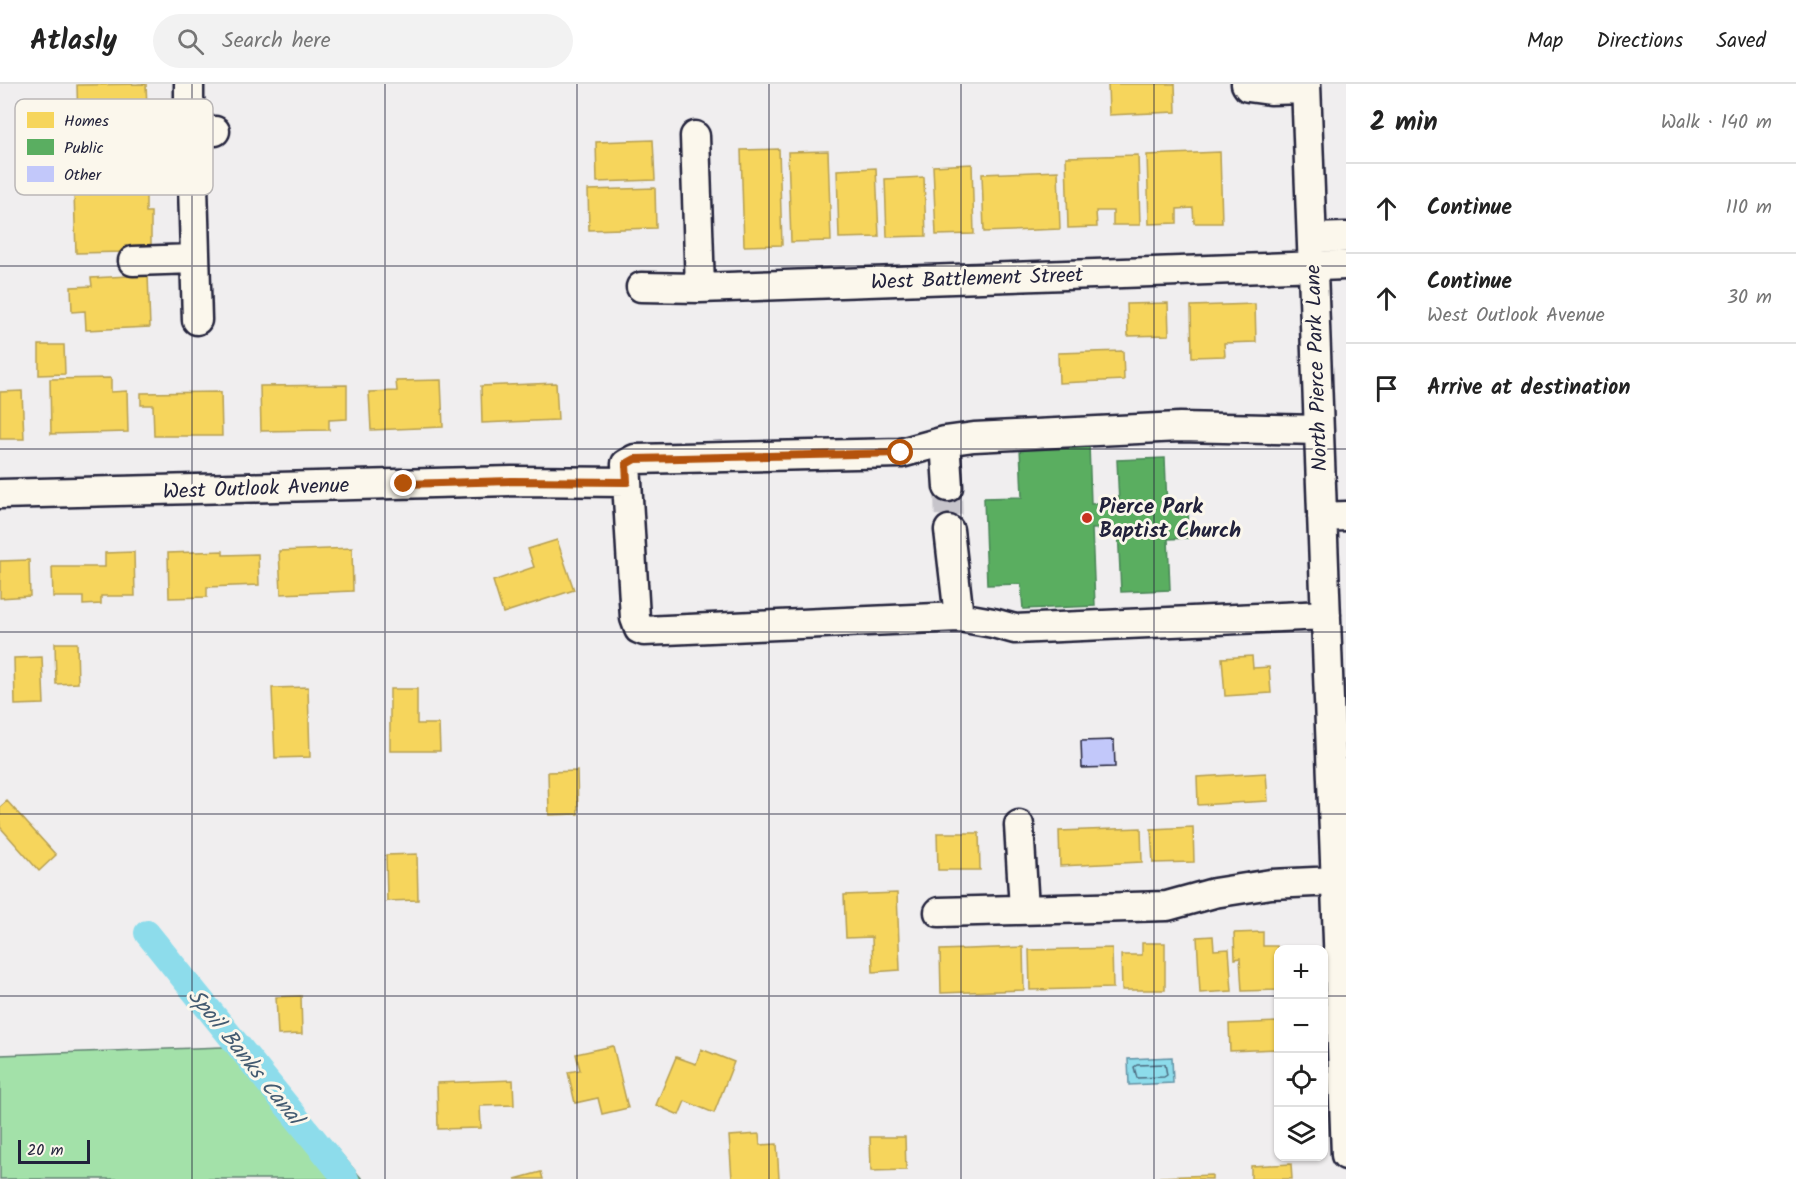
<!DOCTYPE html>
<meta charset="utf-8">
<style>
body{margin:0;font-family:Kalam,sans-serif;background:#f2f2f2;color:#222}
.controls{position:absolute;right:18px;bottom:18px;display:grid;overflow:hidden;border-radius:12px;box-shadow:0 2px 4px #0004}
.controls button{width:54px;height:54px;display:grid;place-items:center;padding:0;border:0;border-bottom:2px solid #e0e0e0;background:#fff;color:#222;font:30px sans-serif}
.scale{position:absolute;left:18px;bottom:15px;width:72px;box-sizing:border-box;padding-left:6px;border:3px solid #22223b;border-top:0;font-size:16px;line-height:21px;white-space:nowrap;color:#22223b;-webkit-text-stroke:4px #fbf7ec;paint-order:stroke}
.stop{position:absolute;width:18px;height:18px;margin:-14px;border:4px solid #b45309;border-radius:50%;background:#fff}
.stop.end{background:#b45309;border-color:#fff;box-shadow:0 2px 6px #0008}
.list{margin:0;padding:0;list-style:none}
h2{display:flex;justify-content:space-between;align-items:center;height:78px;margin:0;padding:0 24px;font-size:26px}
h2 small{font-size:20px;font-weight:400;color:#767676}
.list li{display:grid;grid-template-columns:39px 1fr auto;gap:18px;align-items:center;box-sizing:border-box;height:90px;padding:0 24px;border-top:2px solid #e0e0e0}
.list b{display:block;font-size:22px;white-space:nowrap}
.list p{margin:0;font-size:20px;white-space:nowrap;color:#767676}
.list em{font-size:20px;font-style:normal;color:#767676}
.icon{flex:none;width:33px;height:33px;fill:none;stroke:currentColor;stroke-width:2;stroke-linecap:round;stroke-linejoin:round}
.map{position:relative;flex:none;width:1346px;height:1095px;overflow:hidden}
header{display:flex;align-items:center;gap:36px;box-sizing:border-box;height:84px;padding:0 30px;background:#fff;border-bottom:2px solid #e0e0e0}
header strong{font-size:28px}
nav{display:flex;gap:33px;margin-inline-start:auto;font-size:21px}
.search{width:420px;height:54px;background:#f2f2f2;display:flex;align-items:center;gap:15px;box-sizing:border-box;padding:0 21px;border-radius:33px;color:#767676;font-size:22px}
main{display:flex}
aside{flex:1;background:#fff}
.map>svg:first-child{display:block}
</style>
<header>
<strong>Atlasly</strong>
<div class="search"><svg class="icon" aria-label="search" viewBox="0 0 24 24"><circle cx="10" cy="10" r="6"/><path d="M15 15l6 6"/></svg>Search here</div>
<nav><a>Map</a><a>Directions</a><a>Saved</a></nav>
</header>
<main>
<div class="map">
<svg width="1346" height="1095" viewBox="0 0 1346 1095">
<rect width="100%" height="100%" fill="#f0eeef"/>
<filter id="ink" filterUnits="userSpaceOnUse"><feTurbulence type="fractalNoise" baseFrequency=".0167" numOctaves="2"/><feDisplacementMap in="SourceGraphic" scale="12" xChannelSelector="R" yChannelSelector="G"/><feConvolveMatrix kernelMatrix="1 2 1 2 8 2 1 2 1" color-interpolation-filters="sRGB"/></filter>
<g filter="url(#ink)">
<!-- green -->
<path fill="#a3e1a9" stroke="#628272" stroke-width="1.5" d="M251,962l111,133h-362v-124z"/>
<!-- water -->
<path fill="#8ddceb" stroke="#6292a5" stroke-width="1.5" d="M1172,973l1,26 -44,2 -1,-26z"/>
<!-- homes -->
<path fill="#f6d55c" stroke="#b69f52" stroke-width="1.5" d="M146,0l2,46 -59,2v-8h-11l-1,-39z
M1108,0h67l1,28 -67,3z
M653,56l2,40 -58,2 -1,-40z
M779,65l3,96 -38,1 -3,-96z
M828,67l3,90 -40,1 -3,-90z
M1220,68l2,71h-28l-1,-15 -16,1v14l-28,1 -2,-69z
M1138,71l2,70h-27v-14h-17l1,16 -29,1 -2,-71z
M972,80l2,70 -38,1 -3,-69z
M876,84l3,69 -40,1 -2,-68z
M1058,87l2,58 -76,3 -2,-58z
M924,93l2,59 -39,1 -2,-58z
M655,104l1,40 -67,2 -1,-40z
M146,109v19h5v33l-26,1v6l-49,1 -2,-59z
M148,191l2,52 -64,3 -1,-19 -13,1 -1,-25 21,-1 -1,-8z
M1168,219l1,32 -41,1 -1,-32z
M1255,220l1,38 -32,1 1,13 -33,1 -1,-51z
M39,261h25l1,29 -26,1z
M1123,267l1,29 -65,3 -1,-30z
M111,294v14l16,-1 1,41 -77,2 -1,-55z
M441,296l2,47 -72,3 -2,-38 28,-1 -1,-10z
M556,299l2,37 -76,3 -1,-37z
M347,301v34l-18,1v10l-68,1 -1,-45z
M22,307l2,48h-24v-47z
M221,308l1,44h-68l-1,-31h-12v-12z
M557,456l17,50 -71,23 -10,-32 41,-14 -6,-18z
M352,464l1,43 -72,3 -2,-43z
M223,467v4l35,-1 1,31 -52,2v10l-38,1 -1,-45z
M134,468l1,44h-34v8l-18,1v-8h-30l-1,-30h53v-14z
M29,476l1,36 -30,2v-37z
M55,559h22l1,40 -22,1z
M1252,572l1,12 16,-1 2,26 -46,3 -3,-38z
M42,573l2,47 -29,1 -1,-47z
M308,603l2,70 -35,1 -3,-70z
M390,605h27v35h22l1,27h-50z
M577,687l1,43 -29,1 -1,-43z
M1266,689l2,28 -70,4 -1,-28z
M7,717l49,54 -17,16 -39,-44v-20z
M1193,743l1,35 -41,1 -2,-34z
M1141,744l1,34 -82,4 -1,-35z
M937,749h42l1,37h-42z
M417,770l1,46 -31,1 -1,-46z
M897,809l3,77 -27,2 -1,-35 -26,1 -2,-43z
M1263,848v14h14l1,44 -36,1 -2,-33 -5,1 -1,-26z
M1213,852l1,14 15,-1 3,42 -32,2 -3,-56z
M1142,859h23v47h-43l-1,-35h21z
M1023,863l1,43 -83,3 -1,-43z
M1112,864l1,40 -83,2 -1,-40z
M301,912l1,38 -24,1 -2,-38z
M1278,938v27l-48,2 -1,-27z
M613,962l15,62 -26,6 -4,-16 -23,5 -7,-31 12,-2 -4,-16z
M701,965l33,13 -20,51 -29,-12 -6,14 -23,-10 20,-48 20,7z
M513,996l1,25 -34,1 1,22 -43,1 -1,-46z
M759,1050l1,11 17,-1 2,35h-47l-3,-43z
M870,1053h35l1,33 -35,1z
M1291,1080l1,15h-41v-13z
M541,1088l2,7h-28z
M1212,1091v4h-52v-2z"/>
<!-- public -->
<path fill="#5aae61" stroke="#498456" stroke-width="1.5" d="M1089,360l2,60 28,-1 -2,-43 48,-2 2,50 21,-1 1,31 -21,1 2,51 -49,2 -3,-64 -26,1 3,77 -72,3 -2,-25 -34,1 -3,-87 38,-1 -2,-50z"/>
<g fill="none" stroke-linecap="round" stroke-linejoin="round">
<!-- shore -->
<path stroke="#4d6c81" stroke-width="1.5" d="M1137,981l28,-1 2,11 -3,2 -27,1 -3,-11z"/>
<!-- canal -->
<path stroke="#8ddceb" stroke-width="26" d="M147,849l199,246"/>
</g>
<!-- building -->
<path fill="#c2c8fa" stroke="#22223b" stroke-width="1.5" d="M1114,656l1,27 -33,1 -1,-27z"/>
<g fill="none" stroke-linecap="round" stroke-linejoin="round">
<!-- minor-tunnel -->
<path stroke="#c7c5cb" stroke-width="28" stroke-dasharray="28 14" stroke-linecap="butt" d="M948,403l1,43"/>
<!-- minor casing -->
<g stroke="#22223b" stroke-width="33">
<path id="minor" d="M189,0v16l9,28 7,3h10
M1246,0l2,3 22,3 36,-1
M1306,0l40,1071
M695,52l5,152
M1312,154l34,-1
M133,177l62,-2
M641,203l59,1 646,-23
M197,236l-5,-168 6,-24
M1319,346l-139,-3 -206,10 -29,4 -44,12 -266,6 -9,5 9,154 4,11 5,2 315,-14 34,6 22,6 311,-14
M945,357l3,46
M0,410l512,-13 115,1
M1322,433l24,-1
M949,446l10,87
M1019,741l5,84
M939,828l228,-6 47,-13 57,-9 65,-3"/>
</g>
<!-- minor -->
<use href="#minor" stroke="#fbf7ec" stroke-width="28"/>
</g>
</g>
<g fill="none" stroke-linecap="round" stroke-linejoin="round" filter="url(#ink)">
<!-- route -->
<path stroke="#b45309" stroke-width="8" d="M404,400l108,-3 115,1 -1,-18 9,-5 266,-6"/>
</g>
<!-- grid -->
<path fill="none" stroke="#22223b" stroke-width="1.5" stroke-opacity="0.55" d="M192,0v1095M385,0v1095M577,0v1095M769,0v1095M961,0v1095M1154,0v1095M0,182h1346M0,365h1346M0,548h1346M0,730h1346M0,912h1278M1324,912h22"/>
<!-- markers -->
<circle fill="#c8321e" stroke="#fbf7ec" stroke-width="2" cx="1087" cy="434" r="6"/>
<g text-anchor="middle" stroke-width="6" stroke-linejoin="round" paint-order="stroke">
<!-- street labels -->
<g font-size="21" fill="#22223b" stroke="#fbf7ec">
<text transform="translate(977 194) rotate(-2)" y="7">West Battlement Street</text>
<text transform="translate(1316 284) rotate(-92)" y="7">North Pierce Park Lane</text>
<text transform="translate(256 404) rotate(-2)" y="7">West Outlook Avenue</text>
</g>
<!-- poi labels -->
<g font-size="21" font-weight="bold" fill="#22223b" stroke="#fbf7ec" text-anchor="start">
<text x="1099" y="429">Pierce Park<tspan x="1099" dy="24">Baptist Church</tspan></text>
</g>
<!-- water labels -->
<g font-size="22" font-style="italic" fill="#425a70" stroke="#fbf7ec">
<text transform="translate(246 972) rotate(51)" y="8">Spoil Banks Canal</text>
</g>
</g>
<!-- legend -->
<rect x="15" y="15" width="198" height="96" rx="9" fill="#fbf7ec" stroke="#bab7b7" stroke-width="1.5"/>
<rect x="27" y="28" width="27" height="16" fill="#f6d55c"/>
<rect x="27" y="55" width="27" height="16" fill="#5aae61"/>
<rect x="27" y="82" width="27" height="16" fill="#c2c8fa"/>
<g font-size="16" fill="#22223b">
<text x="64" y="42">Homes</text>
<text x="64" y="69">Public</text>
<text x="64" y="96">Other</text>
</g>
</svg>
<div class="controls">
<button>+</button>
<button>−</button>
<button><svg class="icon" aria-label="locate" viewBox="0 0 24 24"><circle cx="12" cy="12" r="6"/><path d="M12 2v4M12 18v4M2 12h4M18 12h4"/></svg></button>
<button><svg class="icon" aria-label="layers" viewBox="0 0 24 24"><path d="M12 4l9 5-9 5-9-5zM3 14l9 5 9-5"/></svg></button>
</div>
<div class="scale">20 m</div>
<div class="stop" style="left:901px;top:369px"></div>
<div class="stop end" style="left:404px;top:400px"></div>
</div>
<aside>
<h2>2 min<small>Walk · 140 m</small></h2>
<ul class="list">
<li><svg class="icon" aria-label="ahead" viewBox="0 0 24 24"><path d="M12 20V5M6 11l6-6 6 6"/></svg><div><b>Continue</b></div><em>110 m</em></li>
<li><svg class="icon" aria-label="ahead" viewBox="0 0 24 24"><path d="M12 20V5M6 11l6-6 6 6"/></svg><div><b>Continue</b><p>West Outlook Avenue</p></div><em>30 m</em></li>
<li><svg class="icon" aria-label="arrive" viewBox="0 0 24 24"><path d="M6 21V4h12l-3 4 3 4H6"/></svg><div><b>Arrive at destination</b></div></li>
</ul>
</aside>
</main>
